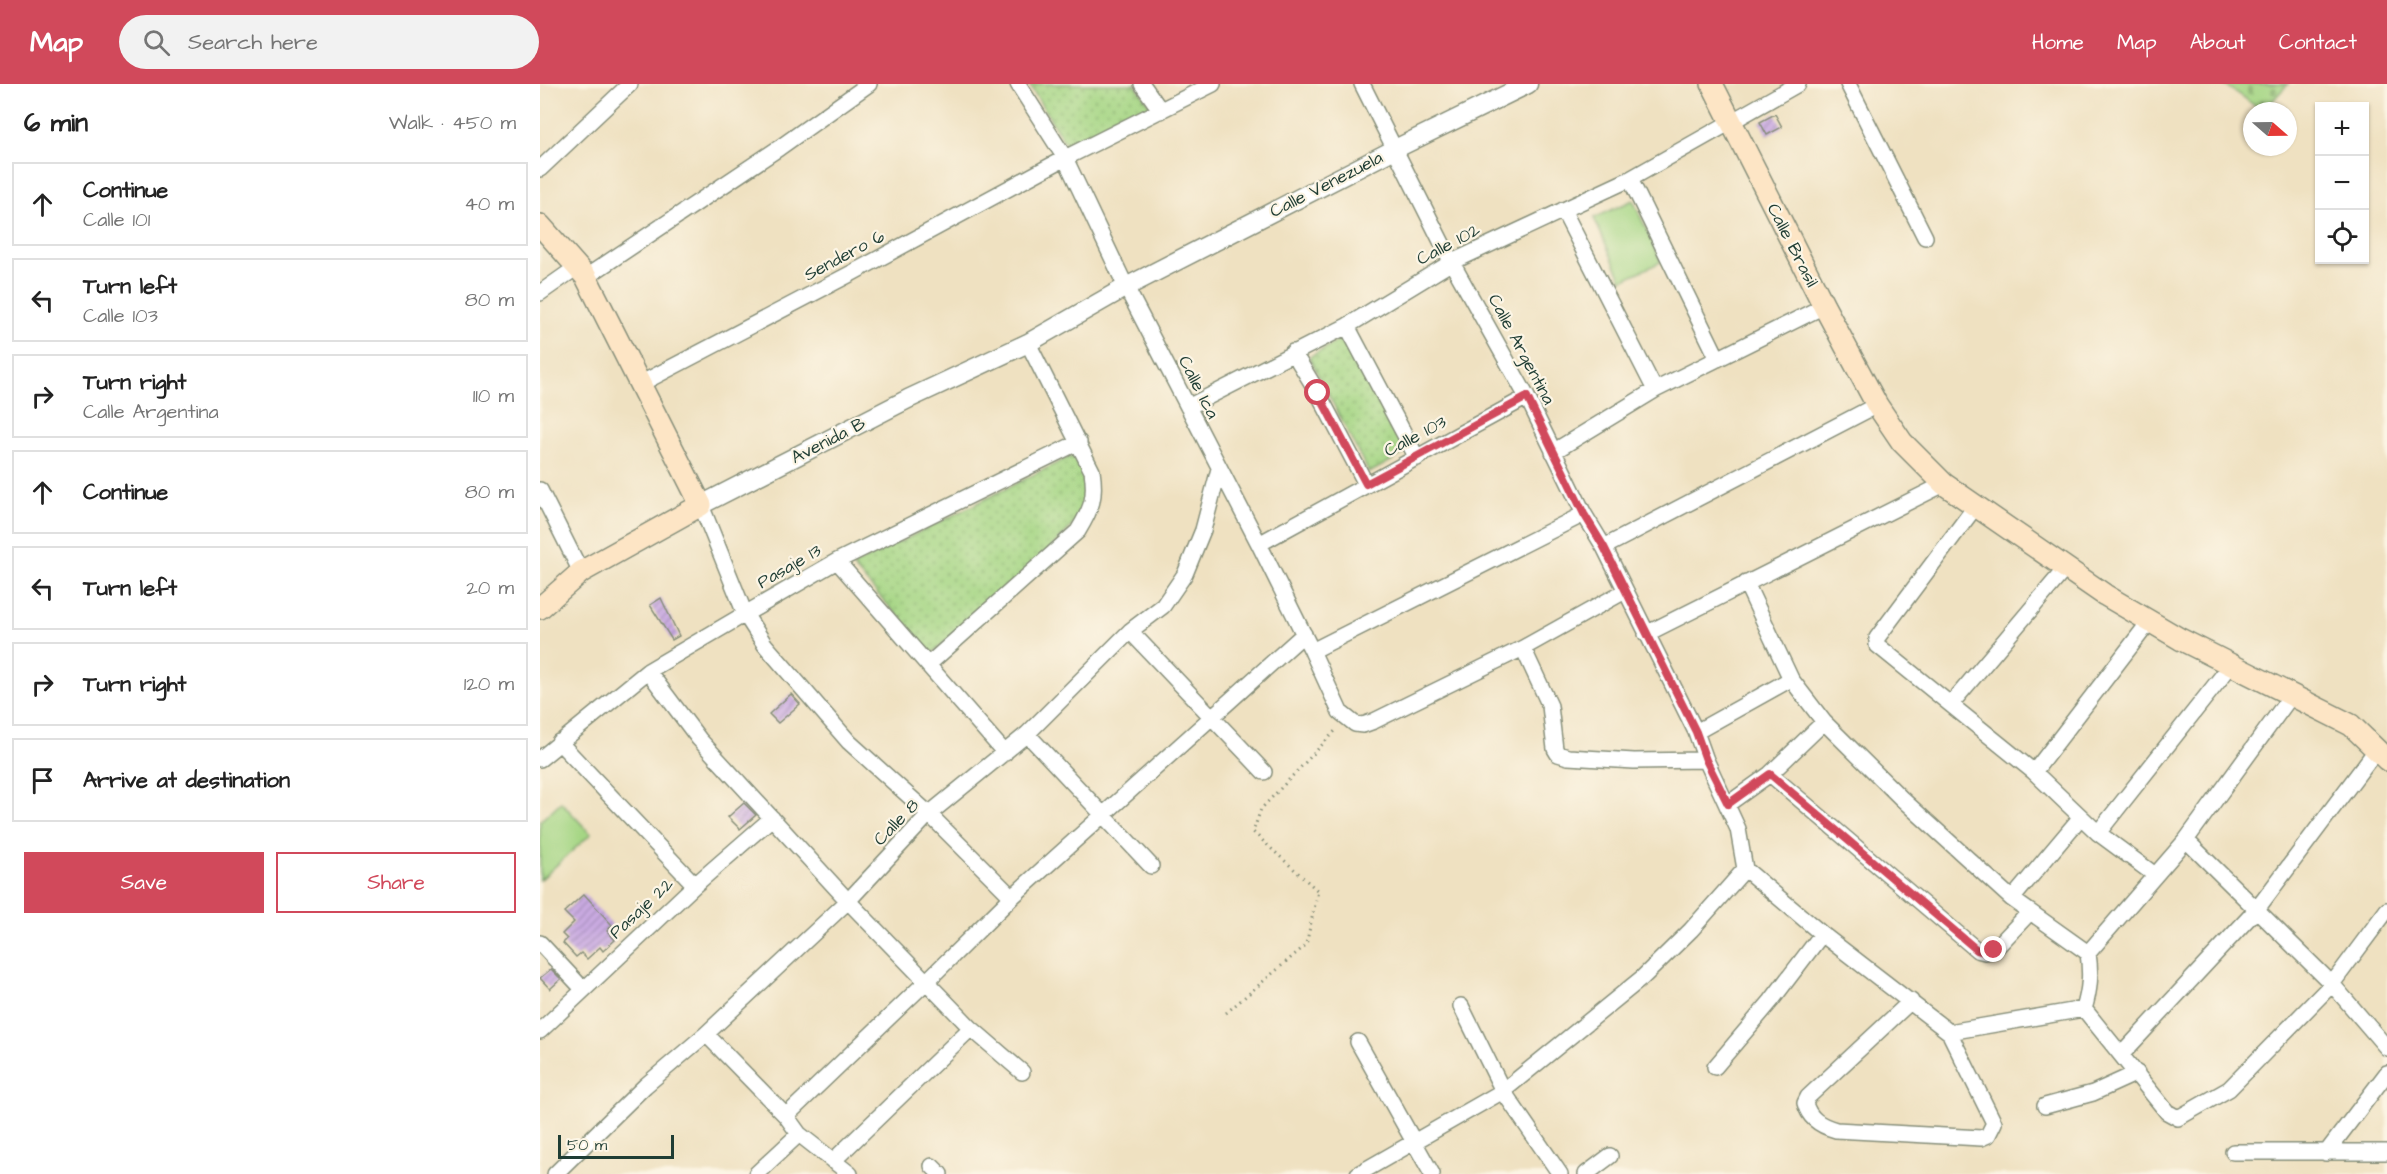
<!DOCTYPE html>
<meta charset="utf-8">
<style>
body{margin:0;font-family:"Architects Daughter",sans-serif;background:#f2f2f2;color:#222}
.controls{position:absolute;right:18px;top:18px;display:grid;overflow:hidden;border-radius:0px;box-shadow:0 2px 4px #0004}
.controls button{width:54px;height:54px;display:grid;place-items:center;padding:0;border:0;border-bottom:2px solid #e0e0e0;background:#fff;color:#222;font:30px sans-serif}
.compass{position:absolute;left:1703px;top:18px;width:54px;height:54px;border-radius:50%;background:#fff;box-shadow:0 2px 4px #0004;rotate:110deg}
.scale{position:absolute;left:18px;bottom:15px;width:116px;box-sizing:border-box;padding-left:6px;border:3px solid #1f3d34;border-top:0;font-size:16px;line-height:21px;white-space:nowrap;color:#1f3d34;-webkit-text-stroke:4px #fcf5e5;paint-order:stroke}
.stop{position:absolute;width:18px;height:18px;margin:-14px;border:4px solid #d1495b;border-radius:50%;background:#fff}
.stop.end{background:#d1495b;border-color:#fff;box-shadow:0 2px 6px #0008}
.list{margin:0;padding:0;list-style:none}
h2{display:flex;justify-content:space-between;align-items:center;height:78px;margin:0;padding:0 24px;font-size:26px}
h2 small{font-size:20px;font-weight:400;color:#767676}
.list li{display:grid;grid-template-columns:39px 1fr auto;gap:18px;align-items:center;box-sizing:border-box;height:84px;margin:0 12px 12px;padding:0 12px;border:2px solid #e0e0e0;border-radius:0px}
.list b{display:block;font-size:22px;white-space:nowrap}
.list p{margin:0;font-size:20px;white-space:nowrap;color:#767676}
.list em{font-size:20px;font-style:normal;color:#767676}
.actions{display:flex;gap:12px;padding:18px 24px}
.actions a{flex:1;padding:14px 0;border:2px solid #d1495b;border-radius:0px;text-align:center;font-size:21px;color:#d1495b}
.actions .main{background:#d1495b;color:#fff}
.icon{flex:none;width:33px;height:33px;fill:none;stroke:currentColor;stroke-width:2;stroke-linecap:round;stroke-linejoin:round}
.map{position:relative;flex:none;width:1847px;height:1090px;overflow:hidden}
header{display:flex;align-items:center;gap:36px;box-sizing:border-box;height:84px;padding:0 30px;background:#d1495b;color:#fff}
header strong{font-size:28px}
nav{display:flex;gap:33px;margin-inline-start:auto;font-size:21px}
.search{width:420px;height:54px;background:#f2f2f2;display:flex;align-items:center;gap:15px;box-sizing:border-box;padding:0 21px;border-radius:33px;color:#767676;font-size:22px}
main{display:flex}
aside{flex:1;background:#fff}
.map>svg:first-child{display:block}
</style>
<header>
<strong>Map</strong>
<div class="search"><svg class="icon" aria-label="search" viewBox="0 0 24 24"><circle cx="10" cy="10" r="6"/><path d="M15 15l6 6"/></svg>Search here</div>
<nav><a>Home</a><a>Map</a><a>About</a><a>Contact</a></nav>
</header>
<main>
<aside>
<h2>6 min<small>Walk · 450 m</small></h2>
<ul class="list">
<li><svg class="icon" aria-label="ahead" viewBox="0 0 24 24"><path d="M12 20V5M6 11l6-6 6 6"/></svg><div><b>Continue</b><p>Calle 101</p></div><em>40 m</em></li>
<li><svg class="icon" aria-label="left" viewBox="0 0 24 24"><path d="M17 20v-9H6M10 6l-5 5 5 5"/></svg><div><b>Turn left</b><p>Calle 103</p></div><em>80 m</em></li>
<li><svg class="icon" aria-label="right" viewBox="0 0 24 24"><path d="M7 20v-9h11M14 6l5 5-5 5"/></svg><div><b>Turn right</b><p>Calle Argentina</p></div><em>110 m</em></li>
<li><svg class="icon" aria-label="ahead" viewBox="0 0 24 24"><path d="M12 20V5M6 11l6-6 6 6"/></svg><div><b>Continue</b></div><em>80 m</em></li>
<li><svg class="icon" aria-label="left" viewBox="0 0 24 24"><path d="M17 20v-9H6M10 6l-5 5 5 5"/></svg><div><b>Turn left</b></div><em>20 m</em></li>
<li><svg class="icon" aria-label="right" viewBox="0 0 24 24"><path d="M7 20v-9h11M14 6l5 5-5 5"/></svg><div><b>Turn right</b></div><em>120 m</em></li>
<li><svg class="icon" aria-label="arrive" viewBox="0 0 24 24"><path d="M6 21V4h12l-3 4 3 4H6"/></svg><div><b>Arrive at destination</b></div></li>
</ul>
<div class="actions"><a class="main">Save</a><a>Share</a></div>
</aside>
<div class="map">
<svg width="1847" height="1090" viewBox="0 0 1847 1090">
<defs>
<pattern id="cemetery-stones" width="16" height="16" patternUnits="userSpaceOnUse" patternTransform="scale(1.5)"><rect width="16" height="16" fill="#a5d684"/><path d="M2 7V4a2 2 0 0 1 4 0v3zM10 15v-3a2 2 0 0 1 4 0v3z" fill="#86af6d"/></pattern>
<pattern id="park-dots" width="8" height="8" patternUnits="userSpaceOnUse" patternTransform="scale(1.5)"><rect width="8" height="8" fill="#a5d684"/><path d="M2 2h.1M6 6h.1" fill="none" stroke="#86af6d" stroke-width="1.8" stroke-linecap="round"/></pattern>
<pattern id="building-hatch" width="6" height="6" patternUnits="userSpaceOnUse" patternTransform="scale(1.5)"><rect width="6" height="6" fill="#caabe2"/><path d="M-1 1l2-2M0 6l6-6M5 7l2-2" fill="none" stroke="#a38cb8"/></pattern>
</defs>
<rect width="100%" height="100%" fill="#fcf5e5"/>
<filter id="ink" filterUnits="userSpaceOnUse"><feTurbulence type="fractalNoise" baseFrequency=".0167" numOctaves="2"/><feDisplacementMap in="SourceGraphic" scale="12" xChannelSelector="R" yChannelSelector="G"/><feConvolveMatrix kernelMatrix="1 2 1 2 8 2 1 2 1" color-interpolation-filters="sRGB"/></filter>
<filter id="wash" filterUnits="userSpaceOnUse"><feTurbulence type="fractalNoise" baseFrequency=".008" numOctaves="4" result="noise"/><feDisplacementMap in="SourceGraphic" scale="24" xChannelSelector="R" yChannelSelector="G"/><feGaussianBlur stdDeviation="1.35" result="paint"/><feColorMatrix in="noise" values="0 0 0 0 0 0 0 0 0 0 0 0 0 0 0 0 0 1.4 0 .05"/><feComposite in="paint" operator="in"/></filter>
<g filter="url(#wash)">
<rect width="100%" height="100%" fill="#efe1c1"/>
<!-- grass -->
<path fill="#a5d684" stroke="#628a5c" stroke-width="1.5" d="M1093,116l28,62 -39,18 -28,-62z
M21,718l30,32 -51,46v-59z"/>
<!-- cemetery -->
<path fill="url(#cemetery-stones)" stroke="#628a5c" stroke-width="1.5" d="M1683,0h65l-25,27z"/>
<!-- park -->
<path fill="url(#park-dots)" stroke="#628a5c" stroke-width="1.5" d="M489,0h106l17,24 -83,42z
M807,252l60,116 -38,21 -60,-116z
M537,369c8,20 13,31 8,53 -6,25 -127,124 -153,147l-80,-87z"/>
<g id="blocks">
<!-- building -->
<path fill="url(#building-hatch)" d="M1235,30l7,13 -15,8 -7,-13z
M121,514l18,38 -7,4 -22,-35z
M251,610l9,10 -22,19 -9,-9z
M204,719l12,12 -16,14 -12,-12z
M44,810l28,31 -5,6 8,9 -12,11 -3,-4 -13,12 -6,-6 -5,4 -13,-14 4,-4 -5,-5 12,-12 -10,-10z
M11,885l10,10 -11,10 -10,-11z"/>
</g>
</g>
<g filter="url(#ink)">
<use href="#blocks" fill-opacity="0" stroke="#878f7a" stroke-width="1.5"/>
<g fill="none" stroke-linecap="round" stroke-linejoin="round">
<!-- minor casing -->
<g stroke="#878f7a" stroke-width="18">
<path id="minor" d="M478,0l47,74 61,129 133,257 53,107 28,61 15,12 8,1 11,-4 149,-73 102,-57
M602,0l19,27
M822,0l90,179 75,134 57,117 20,33 92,185 10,28 32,69 7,40 77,65 127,98 45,91 -6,12 -7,3 -145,-8c-15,-4 -27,-11 -31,-27l3,-6 103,-96
M1308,0l77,153
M0,85l90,-85
M1090,95l88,180
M1023,126l92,180
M46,193l193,-129 90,-64
M0,209l37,-26
M807,242l70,132
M753,268l25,41 48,91
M100,300l212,-111 213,-115 148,-74
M648,323l159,-81 105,-64 178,-83 168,-95
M1013,368l102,-62 169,-84
M0,406l41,82
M161,421l44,109 20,31 84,97 80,72 83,83
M1435,423l-98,131v7l157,127 64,61 57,42
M719,460l268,-147
M1064,463l273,-142
M297,477l168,192
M1206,499l45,96 33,43
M590,547l134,141
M1106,550l298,-150
M983,564l27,58 5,43 3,5 10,3 66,4 72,-1
M772,567l272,-137
M389,580l149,-133c14,-23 18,-34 14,-60l-64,-128
M108,587l51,68 149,162 123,127 51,44
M1411,620l114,-135
M1156,648l95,-53
M487,650l124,132
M19,658l136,143
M0,675l108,-88 97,-57 92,-53 242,-119
M1494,688l116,-151
M1230,690l207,176 8,2 9,-2 36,-38
M1188,720l42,-30 54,-52 78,77 110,100 76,54c3,21 2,36 -4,56l83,103 11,6 51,-29 103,-105 55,-74
M1558,749l133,-168
M1646,756l146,144 55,64
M1472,815l68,-81
M0,859l43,46
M1548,869l98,-113 105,-144
M921,922l42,85 57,83
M0,947l155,-146 77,-67
M1409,948l135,-23
M166,950l80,82 13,18 51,40
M818,958l74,132
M1582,970l135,-145 120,-160
M1175,983l56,-66 51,-67
M1505,1022l48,-13 44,-20
M246,1032l141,-135 85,-84 292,-263
M1693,1068h154
M1786,1069l61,-80
M293,1077l138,-133
M392,1082l8,8
M15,1090l90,-88 61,-52 142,-133 81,-87 98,-80 103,-103 33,-25 22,-32 18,-44 16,-61
M216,1090l43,-40
M818,1090l145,-83 139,-113 49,-48 54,-61
M1046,1090l24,-18"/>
</g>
<!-- tertiary casing -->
<g stroke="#878f7a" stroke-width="21">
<path id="tertiary" d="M161,421l207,-106 120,-56 98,-56 269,-138 133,-65"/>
</g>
<!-- secondary casing -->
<g stroke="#878f7a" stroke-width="24">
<path id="secondary" d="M1172,0l112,222 53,99 25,37 42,42 161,111 75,44 171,86 36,35
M0,141l46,52 115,228 -120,67 -41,36"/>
</g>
<!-- path -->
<path stroke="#878f7a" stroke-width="3" stroke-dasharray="1.5 4.5" stroke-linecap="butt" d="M686,929l80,-68 12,-54 -65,-59 8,-23 76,-80"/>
<!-- minor -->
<use href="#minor" stroke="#fff" stroke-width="15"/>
<!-- tertiary -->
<use href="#tertiary" stroke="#fff" stroke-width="18"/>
<!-- secondary -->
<use href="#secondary" stroke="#fde5c5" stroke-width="21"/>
</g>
</g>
<g fill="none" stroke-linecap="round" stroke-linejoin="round" filter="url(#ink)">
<!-- route -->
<path stroke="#d1495b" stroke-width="8" d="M778,309l48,91 161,-87 57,117 20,33 92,185 10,28 22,44 42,-30 207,176 8,2 9,-2"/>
</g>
<g text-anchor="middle" stroke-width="4.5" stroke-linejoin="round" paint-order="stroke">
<!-- street labels -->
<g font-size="18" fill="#1f3d34" stroke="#fcf5e5">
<text transform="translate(786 100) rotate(-27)" y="6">Calle Venezuela</text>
<text transform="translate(908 160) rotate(-28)" y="6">Calle 102</text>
<text transform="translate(1253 161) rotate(63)" y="6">Calle Brasil</text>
<text transform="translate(304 171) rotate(-28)" y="6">Sendero 6</text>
<text transform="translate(982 265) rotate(62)" y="6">Calle Argentina</text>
<text transform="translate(659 303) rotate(63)" y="6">Calle Ica</text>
<text transform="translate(875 352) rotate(-28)" y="6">Calle 103</text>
<text transform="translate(288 356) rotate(-27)" y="6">Avenida B</text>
<text transform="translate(249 482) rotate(-30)" y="6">Pasaje 13</text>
<text transform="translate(356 738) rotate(-46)" y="6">Calle 8</text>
<text transform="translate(101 824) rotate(-43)" y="6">Pasaje 22</text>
</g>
</g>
</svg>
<div class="controls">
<button>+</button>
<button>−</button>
<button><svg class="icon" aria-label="locate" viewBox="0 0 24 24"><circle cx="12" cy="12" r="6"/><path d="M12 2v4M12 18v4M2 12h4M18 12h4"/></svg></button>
</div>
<svg class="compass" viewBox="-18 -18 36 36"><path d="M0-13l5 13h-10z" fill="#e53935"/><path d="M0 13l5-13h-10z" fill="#767676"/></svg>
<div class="scale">50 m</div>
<div class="stop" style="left:778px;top:309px"></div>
<div class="stop end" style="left:1454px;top:866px"></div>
</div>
</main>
